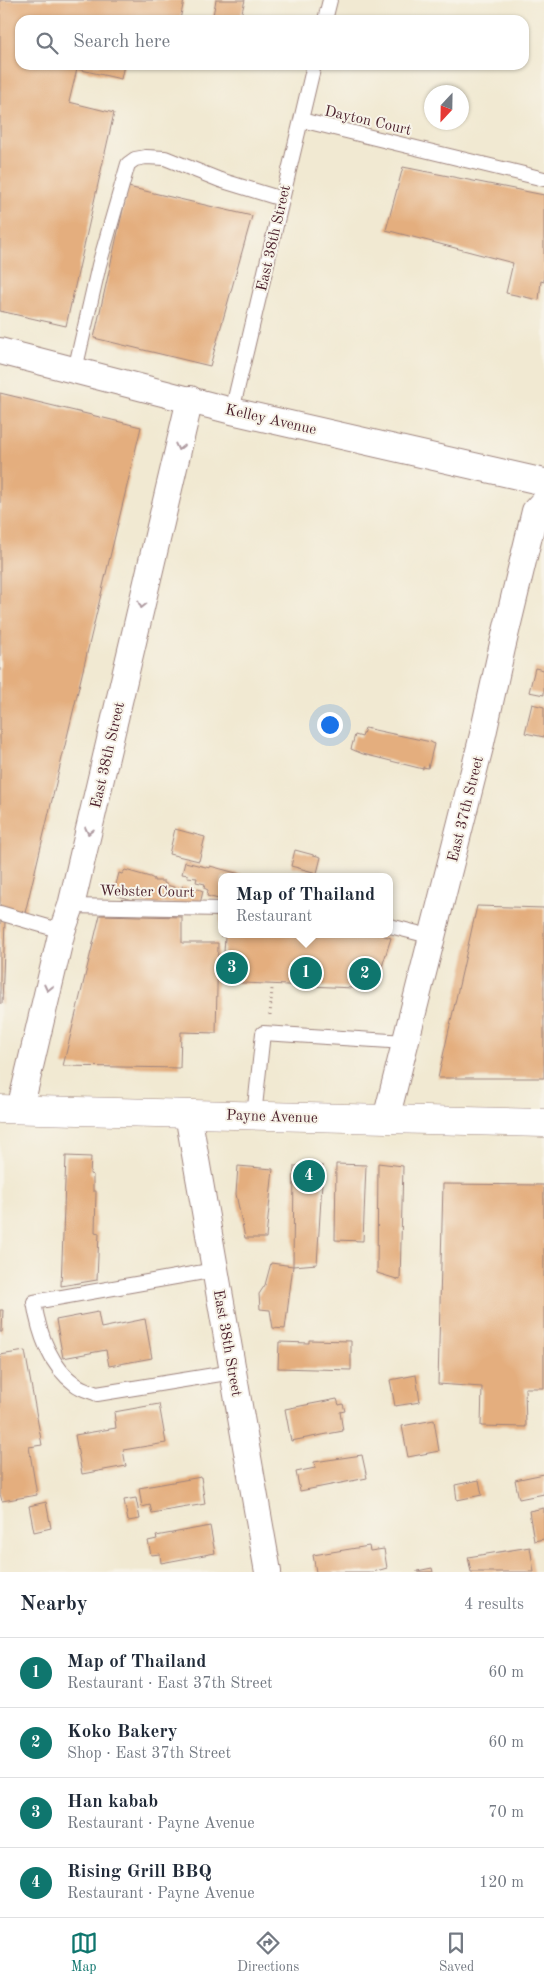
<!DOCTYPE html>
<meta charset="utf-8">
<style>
body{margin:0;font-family:"Old Standard TT",serif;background:#f6f6f7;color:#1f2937}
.compass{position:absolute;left:424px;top:85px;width:45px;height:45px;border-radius:50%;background:#fff;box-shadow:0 1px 4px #0004;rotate:202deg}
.you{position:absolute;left:329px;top:724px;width:18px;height:18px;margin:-12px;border:4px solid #fff;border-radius:50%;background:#1a73e8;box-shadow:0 0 0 8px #1a73e833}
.badge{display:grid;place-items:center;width:32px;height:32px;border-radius:50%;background:#0f766e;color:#fff;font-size:16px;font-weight:700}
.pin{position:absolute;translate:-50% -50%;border:2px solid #fff;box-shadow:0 1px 5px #0006}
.popup{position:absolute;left:218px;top:873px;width:175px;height:65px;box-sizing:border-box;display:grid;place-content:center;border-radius:10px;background:#fff;filter:drop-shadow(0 1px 4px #0005);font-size:16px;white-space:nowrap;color:#747a83}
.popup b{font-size:19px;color:#1f2937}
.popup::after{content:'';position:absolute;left:50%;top:100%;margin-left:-10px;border:10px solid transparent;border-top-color:#fff}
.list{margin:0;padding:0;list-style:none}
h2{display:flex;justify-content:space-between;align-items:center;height:65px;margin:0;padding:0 20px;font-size:21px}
h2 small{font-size:16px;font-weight:400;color:#747a83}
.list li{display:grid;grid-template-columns:32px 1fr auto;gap:15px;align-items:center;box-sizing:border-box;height:70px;padding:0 20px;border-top:1px solid #e0e1e3}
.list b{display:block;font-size:19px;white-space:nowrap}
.list p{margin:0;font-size:16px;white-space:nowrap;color:#747a83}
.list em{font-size:16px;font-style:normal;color:#747a83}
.icon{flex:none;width:28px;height:28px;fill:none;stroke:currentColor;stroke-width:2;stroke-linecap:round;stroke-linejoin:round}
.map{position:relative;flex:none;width:544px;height:1572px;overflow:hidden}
.search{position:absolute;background:#fff;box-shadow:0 1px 4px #0004;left:15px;right:15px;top:15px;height:55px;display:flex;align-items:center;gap:12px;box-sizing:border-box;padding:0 18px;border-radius:15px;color:#747a83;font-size:19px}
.sheet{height:345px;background:#fff}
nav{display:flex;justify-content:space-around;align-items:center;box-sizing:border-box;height:70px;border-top:1px solid #e0e1e3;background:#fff;font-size:14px;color:#747a83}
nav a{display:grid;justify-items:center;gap:2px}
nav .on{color:#0f766e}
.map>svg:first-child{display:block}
</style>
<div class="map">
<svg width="544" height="1572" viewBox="0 0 544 1572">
<rect width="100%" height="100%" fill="#f7f3e8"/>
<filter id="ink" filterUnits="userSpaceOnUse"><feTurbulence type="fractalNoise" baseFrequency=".02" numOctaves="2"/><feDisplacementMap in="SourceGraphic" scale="10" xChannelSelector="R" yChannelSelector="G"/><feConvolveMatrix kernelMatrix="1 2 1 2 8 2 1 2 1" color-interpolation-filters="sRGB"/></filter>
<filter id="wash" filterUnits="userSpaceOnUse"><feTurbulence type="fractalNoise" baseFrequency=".0096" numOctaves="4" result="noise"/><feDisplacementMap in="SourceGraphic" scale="20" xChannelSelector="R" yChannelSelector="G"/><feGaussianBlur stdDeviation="1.12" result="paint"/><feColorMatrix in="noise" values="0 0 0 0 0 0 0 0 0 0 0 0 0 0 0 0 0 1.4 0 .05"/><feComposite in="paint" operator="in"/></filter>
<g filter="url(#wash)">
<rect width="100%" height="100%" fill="#f1e9d2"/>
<g id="blocks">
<!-- building -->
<path fill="#e4ae7e" d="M0,0h184l-4,20h-160v45h104l-3,14 -44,-10 -8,33 45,11 -48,213 -66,-15z
M216,0h29l-5,20h-28z
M403,167l141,28v87l-3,-1 -2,19 -33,-7 7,-30 -127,-33z
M128,187l124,29 -42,150 -116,-28z
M0,393l141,34 -116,486 -25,-7z
M535,668l9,2v25l-15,-3z
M532,704l12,3v30l-19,-4z
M365,728l66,14 3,2 -6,24 -5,-1v2l-60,-15 -12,-5 4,-14 7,2z
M175,829l30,8 -6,24 -30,-7z
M295,850l26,7 -4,16 -26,-7z
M185,862l25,6v-2l41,11h-29v23l-15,-4 1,-6 -4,-2 1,-4 -9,-2 1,-4 -10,-1 1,-2 -6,-1z
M125,870l25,7 4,2v2h10v2l6,3 11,3 1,-3 16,3 5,2 -3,13h-52l-31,-8 1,-3 -4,-1 5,-19 3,1z
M477,906l67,2v170h-106z
M220,913h2v21h157l12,4 -16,51 -153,-7 3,-45 -5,-1z
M100,915l82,2v26h36l-2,90 -35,-1 -1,36 -117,-2z
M0,920l5,1 -3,83 -2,-1z
M66,1156l25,1 -1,17 3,1v16h3l-1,41 4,1 -2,47 -36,6z
M378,1163l25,3 -3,114 -23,-7z
M336,1164l30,1 -3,76 -28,-1z
M238,1166l35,3 -7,69h-21l-9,-44z
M294,1166h29l-6,98 -24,2z
M443,1184l101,1v203h-19l1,39 -45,-1 1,-39 -44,-3z
M271,1263l22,3 -8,63 -12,-1 -3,-18 -10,-1 -1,-15 6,-9z
M0,1310h3l-1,22h-2z
M98,1312l3,16 44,-9 7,39 -43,8 -3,-16 -43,8 -7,-38z
M309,1340l42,1v29l-73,-2 1,-26 30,1z
M25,1351l17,94 -13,2 8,48 -35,6 -2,-7v-139z
M416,1375l4,27 -25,4 -5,-26z
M337,1399l2,6 4,-1 2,7 -5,1 3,19 -52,10 -6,-32z
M159,1404l7,39 -43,7 3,16 -44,8 -7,-39 41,-7 -2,-16z
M434,1420l5,31 -31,6 -6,-31z
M362,1455l5,23 -67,13 -4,-19 19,-4 -1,-6z
M544,1474v20l-25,5 -4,-19z
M201,1477l4,27 -53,9 -2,-8 -8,2 -3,-19z
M479,1480l3,15 -25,5 -2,-15z
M136,1498l4,21 -12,2 -4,-21z
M46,1502l5,26 -17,4 -5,-26z
M544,1508v31l-10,2 -5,-30z
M210,1526l5,27 -54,10 -1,-9 -9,1 -3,-14 9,-2 -1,-3z
M369,1546l1,5 14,-2 3,19 -14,4h-57l-3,-17z
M530,1547l4,25h-63l-3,-15z
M432,1568l1,4h-16v-1z"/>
</g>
</g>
<g filter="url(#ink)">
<use href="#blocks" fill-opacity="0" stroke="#9e847e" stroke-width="1"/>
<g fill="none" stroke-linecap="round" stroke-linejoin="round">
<!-- service casing -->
<g stroke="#9e847e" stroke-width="16">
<path id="service" d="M325,20l5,-20
M301,120l243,59
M75,370l24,-105 29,-101 7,-5 11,-2 19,1 55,22 62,19
M232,411l82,-346
M71,906l151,3
M0,913l62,18
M390,926l43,11
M254,1116l9,-83 143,9
M215,1270l-181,32c5,31 15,63 41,82 6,5 15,7 22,10l136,-22"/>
</g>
<!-- minor casing -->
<g stroke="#9e847e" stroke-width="28">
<path id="minor" d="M0,351l232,60 312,71
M20,1109l42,-178 9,-25 119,-507
M188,1114l80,458
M386,1119l95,-376 21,-95 33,-137 9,-10"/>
</g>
<!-- tertiary casing -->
<g stroke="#9e847e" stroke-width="29">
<path id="tertiary" d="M0,1109l544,14"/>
</g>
<!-- path -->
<path stroke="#9e847e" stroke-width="3" stroke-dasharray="1 4" stroke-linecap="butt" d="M270,1015l2,-26"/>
<!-- service -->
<use href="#service" stroke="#fff" stroke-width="14"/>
<!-- minor -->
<use href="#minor" stroke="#fff" stroke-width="26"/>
<!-- tertiary -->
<use href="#tertiary" stroke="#fff" stroke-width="28"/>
</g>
<!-- one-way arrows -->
<defs><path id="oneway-chevron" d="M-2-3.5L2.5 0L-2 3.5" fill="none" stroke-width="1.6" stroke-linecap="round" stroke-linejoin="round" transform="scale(1.25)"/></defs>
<g stroke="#ae9aa0">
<use href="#oneway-chevron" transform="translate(179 447) rotate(103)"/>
<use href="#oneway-chevron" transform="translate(142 605) rotate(103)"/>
<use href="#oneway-chevron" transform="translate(89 831) rotate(103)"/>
<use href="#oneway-chevron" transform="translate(48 988) rotate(103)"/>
</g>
</g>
<g text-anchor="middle" stroke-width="4" stroke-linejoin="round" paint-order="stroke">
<!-- street labels -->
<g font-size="15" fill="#4a1f2b" stroke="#f7f3e8">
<text transform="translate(368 120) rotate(13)" y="5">Dayton Court</text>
<text transform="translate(273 238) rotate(-77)" y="5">East 38th Street</text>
<text transform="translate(271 419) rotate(13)" y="5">Kelley Avenue</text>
<text transform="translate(107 755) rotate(-77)" y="5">East 38th Street</text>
<text transform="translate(465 809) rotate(-76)" y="5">East 37th Street</text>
<text transform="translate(147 891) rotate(1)" y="5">Webster Court</text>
<text transform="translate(272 1116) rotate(2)" y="5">Payne Avenue</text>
<text transform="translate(228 1343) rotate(80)" y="5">East 38th Street</text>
</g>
</g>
</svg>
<svg class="compass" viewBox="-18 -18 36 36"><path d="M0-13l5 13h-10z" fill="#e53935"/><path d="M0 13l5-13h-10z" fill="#747a83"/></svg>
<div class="you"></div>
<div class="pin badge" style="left:306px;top:973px">1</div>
<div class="popup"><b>Map of Thailand</b>Restaurant</div>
<div class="pin badge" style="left:365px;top:974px">2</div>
<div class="pin badge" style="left:232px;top:968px">3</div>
<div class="pin badge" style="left:309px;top:1176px">4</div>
<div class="search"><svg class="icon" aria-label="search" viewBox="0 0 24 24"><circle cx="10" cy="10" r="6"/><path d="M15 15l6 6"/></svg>Search here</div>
</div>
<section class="sheet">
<h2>Nearby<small>4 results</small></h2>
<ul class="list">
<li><span class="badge">1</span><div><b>Map of Thailand</b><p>Restaurant · East 37th Street</p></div><em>60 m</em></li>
<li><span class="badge">2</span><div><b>Koko Bakery</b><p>Shop · East 37th Street</p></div><em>60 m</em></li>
<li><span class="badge">3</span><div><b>Han kabab</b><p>Restaurant · Payne Avenue</p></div><em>70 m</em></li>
<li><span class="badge">4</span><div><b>Rising Grill BBQ</b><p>Restaurant · Payne Avenue</p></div><em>120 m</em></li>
</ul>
</section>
<nav>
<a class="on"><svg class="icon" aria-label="map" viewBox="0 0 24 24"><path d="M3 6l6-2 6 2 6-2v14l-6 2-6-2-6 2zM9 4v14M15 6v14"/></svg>Map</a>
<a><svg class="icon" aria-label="directions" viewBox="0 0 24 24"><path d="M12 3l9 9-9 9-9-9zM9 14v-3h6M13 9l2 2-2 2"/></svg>Directions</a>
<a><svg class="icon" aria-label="saved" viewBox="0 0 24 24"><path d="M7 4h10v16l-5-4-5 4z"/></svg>Saved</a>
</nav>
